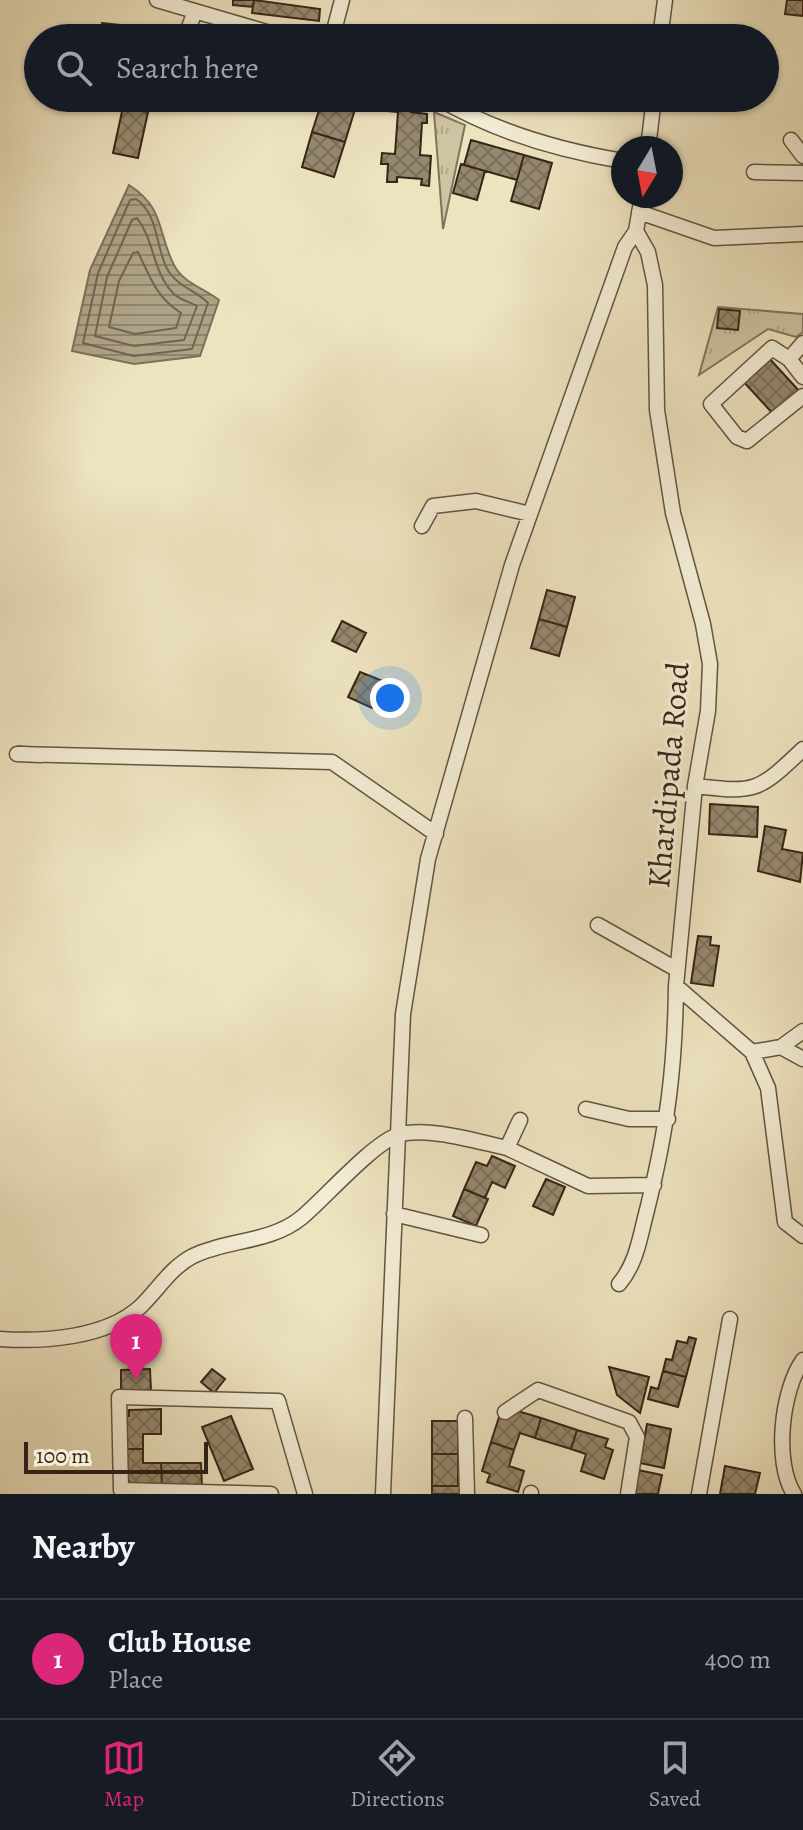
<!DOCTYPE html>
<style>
body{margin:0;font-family:Alegreya,serif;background:#20242c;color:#f1f3f6}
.compass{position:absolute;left:611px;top:136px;width:72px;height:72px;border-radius:50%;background:#171b24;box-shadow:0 2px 6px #0004;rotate:190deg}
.scale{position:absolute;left:24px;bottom:20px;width:184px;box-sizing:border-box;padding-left:8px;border:4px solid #352517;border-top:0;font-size:22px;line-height:28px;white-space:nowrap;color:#352517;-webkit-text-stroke:6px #f3edd5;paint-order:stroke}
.you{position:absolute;left:390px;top:698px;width:28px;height:28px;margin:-20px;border:6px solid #fff;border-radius:50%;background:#1a73e8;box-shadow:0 0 0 12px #1a73e833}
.badge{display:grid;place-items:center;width:52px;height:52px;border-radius:50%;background:#db2777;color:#fff;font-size:26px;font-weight:700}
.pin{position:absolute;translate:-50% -66px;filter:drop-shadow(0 2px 4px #0008)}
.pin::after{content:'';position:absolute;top:42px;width:28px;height:24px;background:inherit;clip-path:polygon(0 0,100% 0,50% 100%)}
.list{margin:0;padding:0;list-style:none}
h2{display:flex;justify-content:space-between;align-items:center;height:104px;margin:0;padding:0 32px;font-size:34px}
h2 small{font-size:26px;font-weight:400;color:#9ea1a6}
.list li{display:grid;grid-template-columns:52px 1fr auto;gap:24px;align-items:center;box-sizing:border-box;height:120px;padding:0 32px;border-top:2px solid #363941}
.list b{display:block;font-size:30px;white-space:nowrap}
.list p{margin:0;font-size:26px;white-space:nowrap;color:#9ea1a6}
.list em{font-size:26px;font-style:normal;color:#9ea1a6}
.icon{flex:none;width:44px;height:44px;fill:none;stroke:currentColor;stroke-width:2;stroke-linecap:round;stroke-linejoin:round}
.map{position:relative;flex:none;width:803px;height:1494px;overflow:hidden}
.search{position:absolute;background:#171b24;box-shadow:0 2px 6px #0004;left:24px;right:24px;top:24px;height:88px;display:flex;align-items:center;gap:20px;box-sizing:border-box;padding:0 28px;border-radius:44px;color:#9ea1a6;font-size:30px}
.sheet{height:224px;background:#171b24}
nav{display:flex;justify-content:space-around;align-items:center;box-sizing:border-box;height:112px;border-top:2px solid #363941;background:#171b24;font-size:22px;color:#9ea1a6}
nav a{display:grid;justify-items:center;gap:4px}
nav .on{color:#db2777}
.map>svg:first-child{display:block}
</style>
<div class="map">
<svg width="803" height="1494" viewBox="0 0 803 1494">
<defs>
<pattern id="grass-tufts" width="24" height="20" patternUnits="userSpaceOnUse" patternTransform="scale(2)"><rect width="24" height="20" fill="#cec3a2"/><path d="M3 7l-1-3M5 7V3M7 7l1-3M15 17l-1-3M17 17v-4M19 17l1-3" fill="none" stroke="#b2a78b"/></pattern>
<pattern id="water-rules" width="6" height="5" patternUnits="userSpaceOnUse" patternTransform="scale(2)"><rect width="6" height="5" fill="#aea286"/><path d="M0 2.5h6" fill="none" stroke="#8e846d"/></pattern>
<pattern id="building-cross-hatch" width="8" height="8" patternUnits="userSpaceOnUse" patternTransform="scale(2)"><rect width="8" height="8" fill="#95886e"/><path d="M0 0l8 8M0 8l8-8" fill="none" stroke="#7a6f59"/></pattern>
</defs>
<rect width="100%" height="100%" fill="#ede3bf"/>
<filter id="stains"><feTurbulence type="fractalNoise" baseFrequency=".0025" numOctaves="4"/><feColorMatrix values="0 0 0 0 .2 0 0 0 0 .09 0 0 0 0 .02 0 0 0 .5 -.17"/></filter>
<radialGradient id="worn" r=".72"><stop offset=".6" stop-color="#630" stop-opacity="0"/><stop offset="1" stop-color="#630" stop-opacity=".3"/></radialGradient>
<!-- grass -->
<path fill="url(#grass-tufts)" stroke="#82745c" stroke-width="2" d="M434,112l31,13 -22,104z
M718,307l85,7v18l-7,5 -28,-8 -69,46z"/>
<!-- water -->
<path fill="url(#water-rules)" stroke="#7e705a" stroke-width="2" d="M129,185c36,23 28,47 45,80 9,18 30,23 45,35l-19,56 -66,8 -62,-13 18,-81z"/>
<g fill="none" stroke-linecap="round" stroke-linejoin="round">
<!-- shore -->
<path stroke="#72644e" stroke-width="2" d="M136,199c24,16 19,52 33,73 11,16 27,18 39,31l-16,46 -58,7 -51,-13 15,-70 32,-73z
M137,218c18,23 15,54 37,76 6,6 16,8 23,12l-13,34 -50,6 -39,-10 12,-59 25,-57z
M138,252c12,25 18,45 43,61l-5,15 -41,6 -26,-7 10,-46 14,-28z"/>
</g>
<!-- building -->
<path fill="url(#building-cross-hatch)" stroke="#352517" stroke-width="2" d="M233,0h21l-1,7 -20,-2z
M254,0l66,9 -1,12 -67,-8z
M787,0h16v16l-18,-2z
M102,23l72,8 -1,7h-69z
M323,98l33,8 -11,36 -33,-10z
M389,102l22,1v9l16,2v9h-5l-2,32 11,1 -2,30 -8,-1 1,-6 -25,-2v5h-10l1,-18h-7l1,-11 13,1 3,-42 -10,-1z
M123,107l25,5 -10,46 -25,-5z
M312,132l33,10 -11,35 -32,-10z
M471,140l53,15 -7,25 -53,-15z
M524,155l28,8 -13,46 -28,-8z
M461,164l24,7 -8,29 -24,-7z
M719,309l21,2 -2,19 -21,-2z
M768,357l33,36 -26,23 -33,-36z
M547,590l28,7 -8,30 -28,-8z
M539,619l28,8 -8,29 -28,-8z
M342,621l24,12 -10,19 -24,-11z
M360,672l23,9 -11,27 -24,-11z
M710,804l48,3 -1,30 -48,-3z
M765,826l21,4 -4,19 21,4 -3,29 -42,-11z
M698,936l13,1 -1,8 9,1 -6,40 -22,-3z
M492,1156l23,10 -10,22 -13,-6 -7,16 -21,-9 12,-27 11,4z
M546,1179l19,8 -12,28 -20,-9z
M464,1189l24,10 -12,27 -23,-10z
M689,1337l7,2 -10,38 -23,-6 3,-12 6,1 5,-19 10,2z
M609,1367l40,10 -9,36 -23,-18z
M150,1369l1,21h-30v-20z
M212,1369l13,10 -11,14 -13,-11z
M663,1371l23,6 -8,30 -30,-8 3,-12 7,2z
M161,1409v25h-18v15h-22v-33h8v-6z
M511,1409l30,9 -6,20 -15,-5 -6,17 -23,-8 9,-28z
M231,1416l22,53 -29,12 -22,-54z
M541,1418l36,12 -6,19 -36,-11z
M432,1421h26v33h-26z
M647,1424l24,5 -7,39 -24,-5z
M577,1430l31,9 -3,8 8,3 -9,29 -23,-8 5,-17 -15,-5z
M491,1442l23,8 -5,16 15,5 -6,21 -31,-10 3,-8 -8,-3z
M121,1449h22v14h18l1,24 -33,1v-7h-7z
M432,1454h26v32h-26z
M161,1463h40l1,24h-40z
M725,1466l35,7 -5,21h-35z
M638,1470l24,5 -4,19h-24z
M432,1486h31v8h-31z"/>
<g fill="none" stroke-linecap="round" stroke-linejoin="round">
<!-- minor casing -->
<g stroke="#635441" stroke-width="17">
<path id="minor" d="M157,0l130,38
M185,38l10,-27
M332,38l10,-38
M660,38l5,-38
M438,98c57,34 119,52 185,63
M791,140l12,16
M648,148l6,-50
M754,172l49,1
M639,212l75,26 89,-4
M636,231l12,21 7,33 2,125 16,103 30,111 7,40 -2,47 -13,75 -19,200 76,66 16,36 17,134 18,14
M789,359l14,-16
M803,377l-14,-18 -17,-11 -61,56 26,33 10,4 56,-45
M422,526l11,-20 43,-5 54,13
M41,755l-24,-1 315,8 104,72
M695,786c61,7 63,6 108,-37
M598,925l78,44
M781,1047l22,-16
M752,1052l29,-5 22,12
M586,1109l43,10h39
M507,1148l81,38 66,-1
M394,1214l87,21
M619,1284c18,-21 21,-48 28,-74 20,-81 28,-140 29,-224
M0,1339c44,3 106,-1 140,-32 18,-17 30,-39 53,-51 35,-17 77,-13 108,-38 22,-18 72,-75 97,-83 30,-9 80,7 109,13l13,-28
M505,1412l33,-22 91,32 8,15 -9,57
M465,1418l2,76
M531,1493v1
M271,1494l-150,-4 -2,-93 159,4 27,93
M383,1494l20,-480 25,-155 84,-294 113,-318 11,-16 6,-35
M699,1494l31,-175
M794,1494c-20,-31 -13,-103 9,-134"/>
</g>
<!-- minor -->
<use href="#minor" stroke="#f3edd5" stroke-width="14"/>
</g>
<g text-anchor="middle" stroke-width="6" stroke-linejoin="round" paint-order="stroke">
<!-- street labels -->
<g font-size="32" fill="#352517" stroke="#f3edd5">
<text transform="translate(668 775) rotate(-85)" y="11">Khardipada Road</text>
</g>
</g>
<rect width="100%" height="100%" filter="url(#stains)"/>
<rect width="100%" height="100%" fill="url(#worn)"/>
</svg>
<svg class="compass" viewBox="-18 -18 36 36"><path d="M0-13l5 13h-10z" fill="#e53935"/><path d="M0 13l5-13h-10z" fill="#9ea1a6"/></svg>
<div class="scale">100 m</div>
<div class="you"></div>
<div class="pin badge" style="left:136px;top:1380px">1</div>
<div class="search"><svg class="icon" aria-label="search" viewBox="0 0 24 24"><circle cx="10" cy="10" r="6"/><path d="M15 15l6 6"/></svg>Search here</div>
</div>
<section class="sheet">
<h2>Nearby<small></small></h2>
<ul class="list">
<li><span class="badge">1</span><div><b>Club House</b><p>Place</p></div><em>400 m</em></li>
</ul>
</section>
<nav>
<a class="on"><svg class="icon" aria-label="map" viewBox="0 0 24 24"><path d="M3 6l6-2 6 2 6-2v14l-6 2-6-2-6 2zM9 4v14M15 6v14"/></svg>Map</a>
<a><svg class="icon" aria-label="directions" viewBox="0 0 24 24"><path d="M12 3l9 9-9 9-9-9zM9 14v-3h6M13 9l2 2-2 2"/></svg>Directions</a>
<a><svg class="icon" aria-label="saved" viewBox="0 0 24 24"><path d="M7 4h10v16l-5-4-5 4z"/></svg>Saved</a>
</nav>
